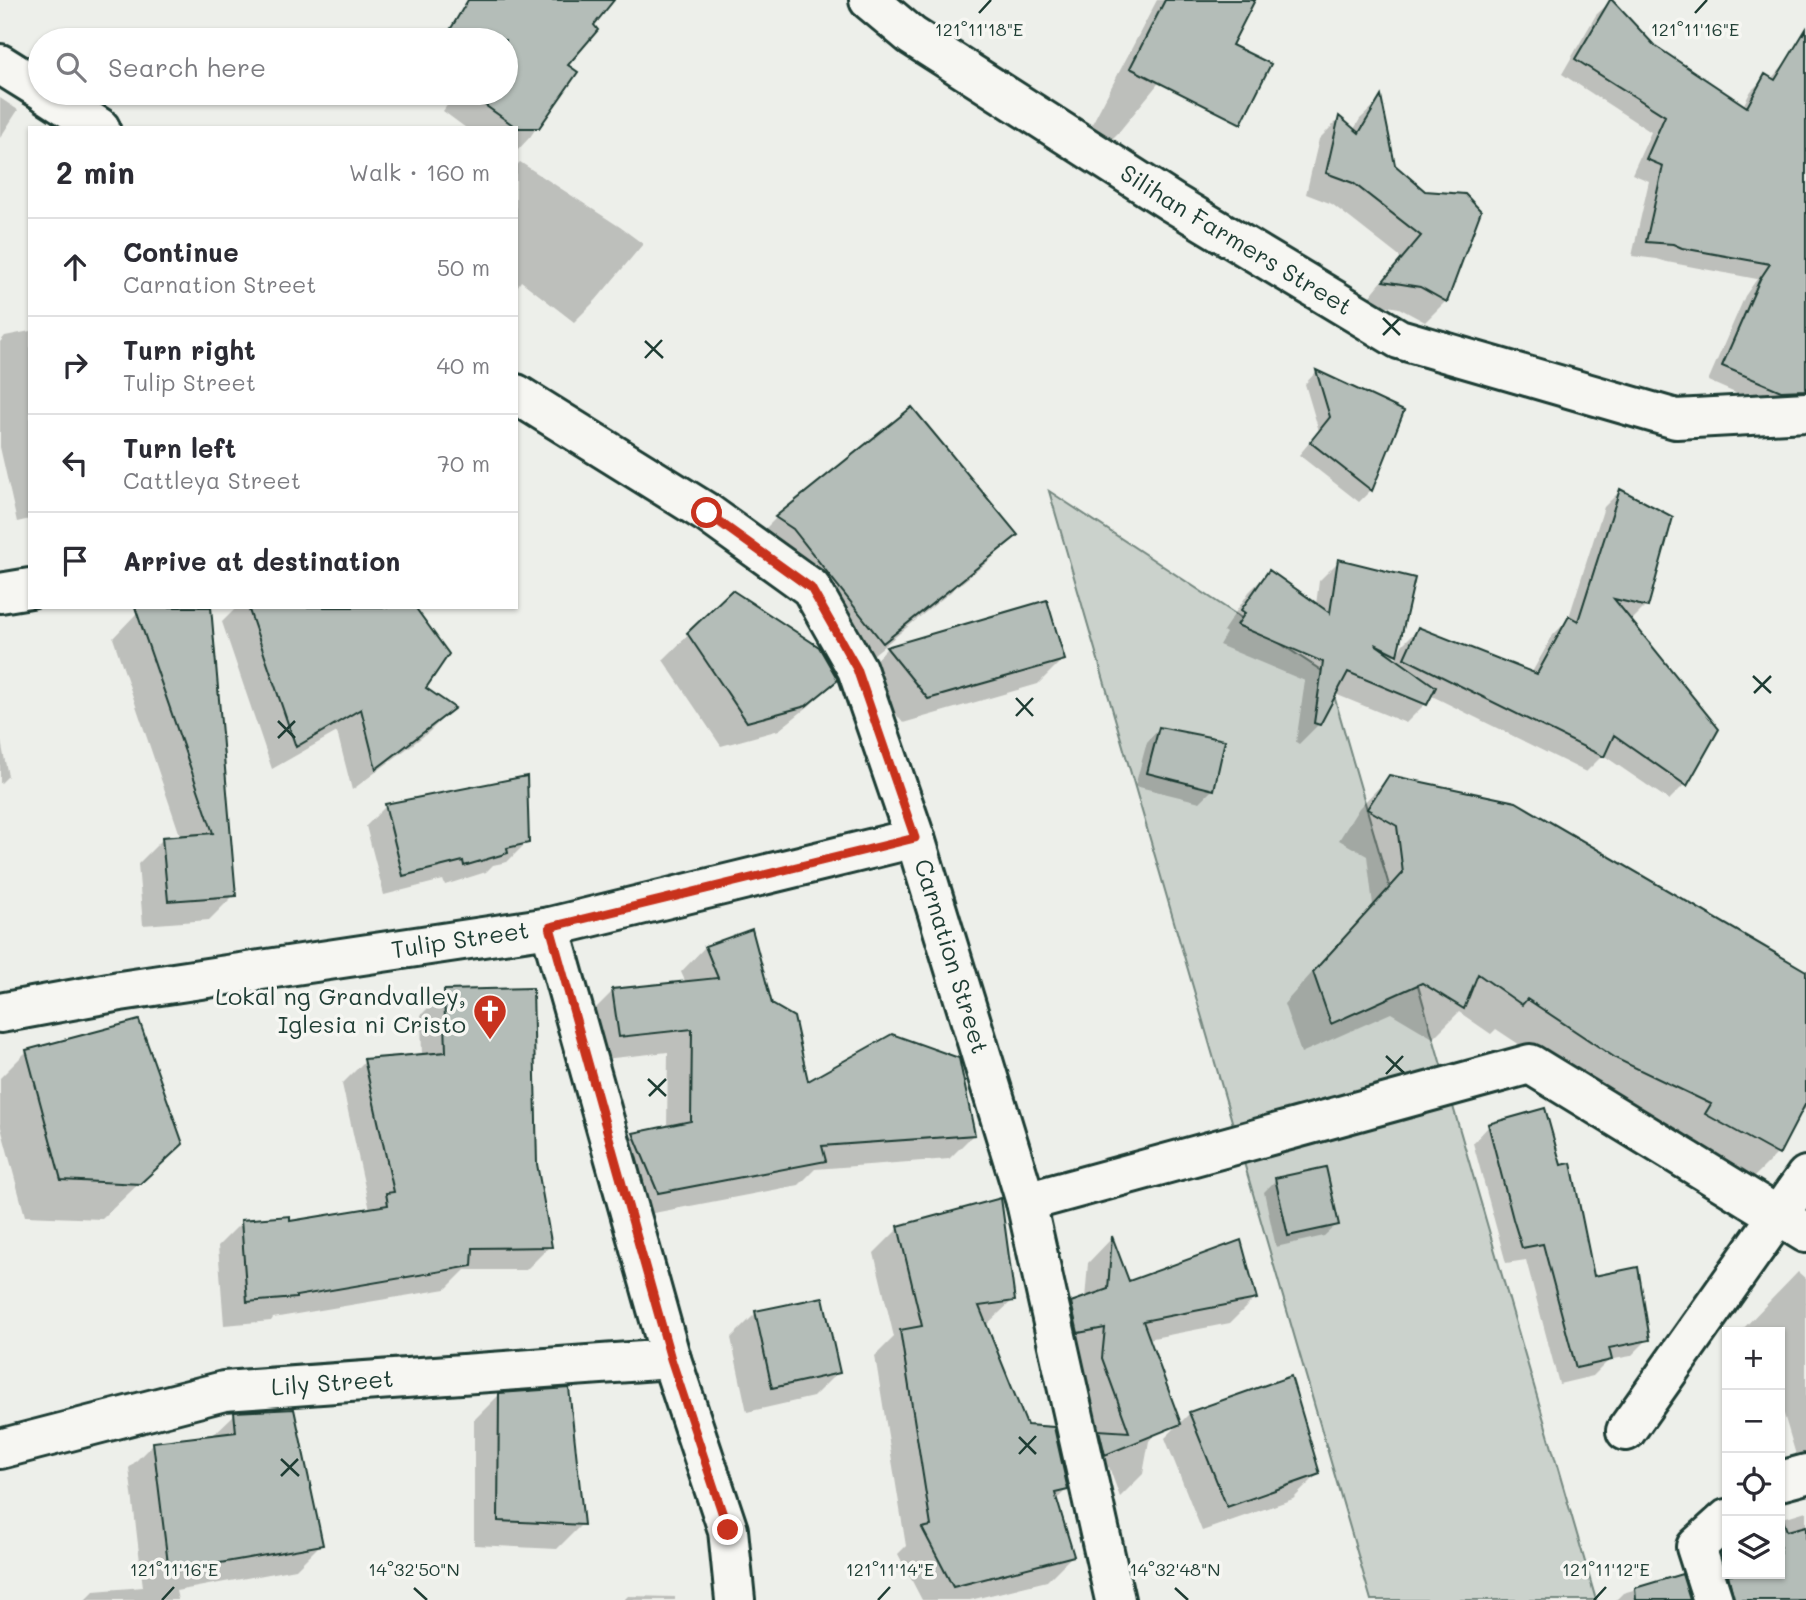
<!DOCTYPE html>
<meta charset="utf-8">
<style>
body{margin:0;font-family:Mali,sans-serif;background:#f7f7f7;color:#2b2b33}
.controls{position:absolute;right:21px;bottom:21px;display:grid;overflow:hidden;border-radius:0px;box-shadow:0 2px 5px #0004}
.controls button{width:63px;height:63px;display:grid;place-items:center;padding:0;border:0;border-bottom:2px solid #e1e1e2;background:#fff;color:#2b2b33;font:35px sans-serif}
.stop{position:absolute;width:21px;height:21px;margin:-16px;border:5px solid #c8321e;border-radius:50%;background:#fff}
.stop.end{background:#c8321e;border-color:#fff;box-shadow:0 2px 7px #0008}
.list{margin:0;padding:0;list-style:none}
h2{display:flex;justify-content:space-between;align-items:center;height:91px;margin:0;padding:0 28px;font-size:30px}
h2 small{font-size:23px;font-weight:400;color:#7c7c81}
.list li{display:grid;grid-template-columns:46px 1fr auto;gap:21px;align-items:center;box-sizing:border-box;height:98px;padding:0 28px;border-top:2px solid #e1e1e2}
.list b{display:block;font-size:26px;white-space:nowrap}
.list p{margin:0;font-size:23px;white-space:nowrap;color:#7c7c81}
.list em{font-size:23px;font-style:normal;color:#7c7c81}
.icon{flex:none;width:38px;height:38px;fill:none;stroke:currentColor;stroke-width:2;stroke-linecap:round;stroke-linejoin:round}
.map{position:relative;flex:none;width:1806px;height:1600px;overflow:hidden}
.search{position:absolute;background:#fff;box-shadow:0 2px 5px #0004;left:28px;top:28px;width:490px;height:77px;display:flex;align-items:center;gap:18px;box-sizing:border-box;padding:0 24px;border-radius:38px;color:#7c7c81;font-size:26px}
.panel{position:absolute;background:#fff;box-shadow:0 2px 5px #0004;left:28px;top:126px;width:490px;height:483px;border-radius:0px}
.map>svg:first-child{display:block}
</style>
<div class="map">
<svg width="1806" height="1600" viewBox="0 0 1806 1600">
<rect width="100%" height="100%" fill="#edefea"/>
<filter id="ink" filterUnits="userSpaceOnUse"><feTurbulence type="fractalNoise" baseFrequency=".0143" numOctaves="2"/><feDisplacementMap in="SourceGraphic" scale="14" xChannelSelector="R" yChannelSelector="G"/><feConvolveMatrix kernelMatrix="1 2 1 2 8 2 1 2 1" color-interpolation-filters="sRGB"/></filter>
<g filter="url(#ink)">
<!-- green -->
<path fill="#cbd2cc" stroke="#758880" stroke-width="2" d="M1049,491l279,184 268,925h-225z"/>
<!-- shadow -->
<path fill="#0003" d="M546,0h65l-45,66 9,6 -45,65 -14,15v-24h-50l-23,-17 13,-18h50v-53h-12l15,-15z
M1157,0h69l-108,133 -20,20 -16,-10z
M1611,1l39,42 93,63 8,-15 15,-15 5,3 20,-23 15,1v335l-13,13 -28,1 -57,-25 37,-85 12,-17 -90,-17 -10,-3 -25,-3 17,-75 -17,-7 19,-42 -89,-58 34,-59z
M0,98l18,12 -18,28z
M1380,100l13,66 31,27 22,108 -21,21 -26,-14 -34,-6 36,-44 -69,-54 -26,-10 13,-55 20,-20 14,12 7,-12z
M520,162l100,65 23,17 -47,56 -22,22 -53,-41 -5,8v-123z
M30,331v188l-13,3 -17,-75v-105l5,-6z
M1316,372l86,40 -31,78 -12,12 -60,-47 20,-24 -14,-47z
M912,410l103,125 -25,25 -132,107 -106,-125 24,-24z
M1620,491l26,115 -16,16 55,162 -16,16 -66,-45 -17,17 -156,-77 -5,9 -19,19 -71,-29 -16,30 -20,20 -3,-2 9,-61 -86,-36 7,-12 -3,-2 26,-39 20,-20 47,33 3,-24 20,-20 74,18 -18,75 -4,4 4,2 7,-15 16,-16 113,45 22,-39 15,-15 36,-113z
M732,592l103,88 -25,25 -31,25 -58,16 -58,-86z
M237,607h176l11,82 29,19 -24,24 -77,58 -15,-58 -65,37 -50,-147z
M137,613l97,282 -25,25 -66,5 -5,-61 25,-25 18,-1 -68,-200z
M887,648l176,11 -25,25 -135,39 -40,-50z
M1159,729l54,60 -13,13 -65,-16 12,-44z
M0,736l8,40 -8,8z
M1389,777l417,196v137l-4,-2 -25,46 -30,30 -71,-39 6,-11 -94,-44 -92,-61 -5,5 -32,-22 -26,26 -42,-25 -90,40 -17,-49 89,-99 -6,-49 -28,-16 20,-32z
M386,806l141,36 -20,20 -14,3 -7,7 -41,13 -2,-5 -59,15 -18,-69z
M750,931l20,74 36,79 167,51 -24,24 -134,10 -16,16 -166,32 -24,-58 25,-24 33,-7 1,-76 -73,8 -6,-45 24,-24 73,-8 -5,-11 24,-25z
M445,991l91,174 14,81 -24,24h-61l-19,19 -173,29 -2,3 -47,4 -6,-79 24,-24 47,1 81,-13 -28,-126 23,-23 57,-5 -1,-41z
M27,1051l154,92 -79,76 -77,-3 -25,-92v-46z
M1489,1126l71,41 33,111 55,61 -17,17 -22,4 -16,16 -34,8 -33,-124 -20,3 -33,-120z
M1276,1180l61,44 -13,12 -48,11 -12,-55z
M899,1228l114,72 -28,26 41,101 40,63 -11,11 17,55 -25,25 -77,19h-48l-24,-46 8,-8 -31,-190 19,-19 -20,-84z
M1111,1239l16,45 128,14 -25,25 -82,16 2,96h4l-5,6 -6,33 -23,23 -11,-30 -29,12 -2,-95 2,-32 -27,5 -6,-28 25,-25 13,-5 3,-36z
M1798,1272l8,7v185l-7,1 -19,-64v-69h-40z
M756,1313l82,59 -25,25 -66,15 -16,-74z
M499,1395l83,129 -25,25 -83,-4v-125z
M1190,1413l128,61 -25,25 -91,32 -37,-93z
M235,1414l86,130 -25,25 -120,22 2,9h-93l9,-9 49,-4 -14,-119 25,-25 58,-7z
M1806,1511v89h-95l-4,-30 20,-20v24h53v-55z
M1681,1576l7,24h-72l7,-7z
M628,1596l47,1v3h-51z"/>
<!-- building -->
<path fill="#b4bdb8" stroke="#1f3d34" stroke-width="2" d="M468,0h146l-20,25 4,5 -30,35 10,7 -39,56h-22l-49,-35h38v-53h-62z
M1165,0h90l-23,45 39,19 -30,60 -111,-56z
M1610,0h2l42,45 93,62 18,-33 10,6 31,-51v361l-25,1 -59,-25 38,-87 10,-15 -88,-16 -9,-4 -27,-2 17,-76 -17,-7 19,-43 -90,-57z
M1381,96l14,69 30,26 40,3 16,17 -34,91 -27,-15 -37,-6 38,-45 -68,-53 -27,-10 13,-57 20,17z
M1316,370l88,41 -32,80 -62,-49 20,-25z
M912,407l106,128 -135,108 -90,-114 -18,-12z
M1620,489l53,28 -25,90 -34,-8 105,130 -32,57 -73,-51 -10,22 -200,-99 14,-31 119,47 32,-58 9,5z
M1338,559l77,19 -18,77 -22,-11 61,43 -9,18 -79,-33 -28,53 -6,-2 9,-61 -86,-37 8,-12 -4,-3 28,-40 61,43z
M732,590l87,57 19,33 -32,26 -59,16 -60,-89z
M1047,600l18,60 -137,39 -42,-52z
M135,607h76l25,289 -68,5 -6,-64 51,-4z
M248,607h167l34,47 -23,34 29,20 -79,61 -15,-60 -65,38z
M1159,727l66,13 -11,50 -67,-17z
M1389,775l127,27 290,169v132l-27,52 -74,-41 6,-10 -94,-45 -90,-60 -5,6 -44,-31 -14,35 -42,-26 -91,41 -18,-52 90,-99 -6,-47 -30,-17z
M527,776l2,67 -22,5 1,5 -44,13 -1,-5 -60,15 -18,-72z
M752,929l20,75 22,13 14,64 84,-47 67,24 16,77 -153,11 4,15 -168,32 -25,-60 58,-12 1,-92 -73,8 -7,-48 106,-11 -13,-32z
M533,988l4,176 15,83 -79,1 -1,18 -176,30v2l-49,4 -6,-82 49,-4v5l98,-16 -2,-12 8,-1 -30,-133 82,-7 -2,-62z
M139,1020l44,124 -43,40 -79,-4 -35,-130z
M1545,1108l16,57 10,-2 23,113 44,-9 12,73 -41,8 3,12 -36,8 -33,-124 -21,4 -9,-29 -25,-95z
M1326,1167l13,58 -51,11 -13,-58z
M1001,1198l14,103 -36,5 48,119 27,2 14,63 -13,3 19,63 -121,31 -31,-59 9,-2 -31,-196 22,-4 -24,-100z
M1112,1236l17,45 112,-41 16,59 -114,22 38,103 -76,31 -6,-25 30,2 -27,-74 3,-30 -27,5 -7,-31 37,-13z
M823,1297l17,76 -68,15 -17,-77z
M1291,1376l29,98 -93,33 -38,-95z
M569,1388l15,137 -86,-4 1,-128z
M294,1409l29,136 -154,27 -16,-130 83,-10 -2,-20z
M1780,1517h2l5,14 19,-5v74h-72l-6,-26h52z
M1682,1574l8,26h-54l-1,-12z"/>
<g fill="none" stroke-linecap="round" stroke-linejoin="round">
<!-- minor casing -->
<g stroke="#1f3d34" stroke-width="44">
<g id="minor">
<path id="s1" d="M869,0l43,36 261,167 226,136 277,80 130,-7"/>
<path d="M0,64l40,25"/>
<path d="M46,93l54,35"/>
<path id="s2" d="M516,394l191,119 104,75 46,81 58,169 111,364 89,398"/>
<path d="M0,593l30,-5"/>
<path d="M550,927l121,432 57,171 7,70"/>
<path id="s3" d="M0,1013l120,-22 430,-64 365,-89"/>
<path d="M1026,1202l504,-138 276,169"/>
<path d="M1626,1431l180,-255"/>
<path id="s4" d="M0,1449l224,-58 447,-32"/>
<path d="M1780,1481l26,-7"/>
<path d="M1713,1600l-17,-53 31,-28"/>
</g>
</g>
<!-- minor -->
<use href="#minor" stroke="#f6f6f2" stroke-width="38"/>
</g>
</g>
<g fill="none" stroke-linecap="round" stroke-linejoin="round" filter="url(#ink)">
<!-- route -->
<path stroke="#c8321e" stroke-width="9" d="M707,513l104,75 46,81 58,169 -365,89 121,432 57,171"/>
</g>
<!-- ticks -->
<path fill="none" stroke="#1f3d34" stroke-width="2.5" d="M979,13l12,-13M1695,13l12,-13M1383,318l17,17M1383,335l17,-17M645,341l18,17M645,358l17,-18M1753,676l18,17M1754,693l17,-17M1016,698l17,18M1016,716l17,-18M278,721l17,17M278,738l17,-17M1386,1056l18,17M1386,1074l17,-18M648,1079l18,17M649,1096l17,-17M1019,1437l17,17M1019,1454l17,-18M281,1459l18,17M281,1476l17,-17M414,1588l13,12M1175,1588l13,12M162,1600l12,-13M878,1600l12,-13M1594,1600l12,-13"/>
<!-- icons -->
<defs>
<g id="church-pin" transform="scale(1.75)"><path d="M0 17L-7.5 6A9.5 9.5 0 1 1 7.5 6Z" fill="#c8321e" stroke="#f6f6f2"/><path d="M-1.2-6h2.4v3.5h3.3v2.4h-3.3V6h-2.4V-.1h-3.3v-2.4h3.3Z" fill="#fff"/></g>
</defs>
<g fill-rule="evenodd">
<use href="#church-pin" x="490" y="1011"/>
</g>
<g text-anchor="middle" stroke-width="7" stroke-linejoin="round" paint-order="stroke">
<!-- street labels -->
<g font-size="24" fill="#1f3d34" stroke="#f6f6f2">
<text dy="8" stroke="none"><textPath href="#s1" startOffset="439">Silihan Farmers Street</textPath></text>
<text dy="8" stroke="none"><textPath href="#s3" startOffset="466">Tulip Street</textPath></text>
<text dy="8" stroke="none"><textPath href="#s2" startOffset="749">Carnation Street</textPath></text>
<text dy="8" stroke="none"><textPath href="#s4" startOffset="340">Lily Street</textPath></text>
</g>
<!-- poi labels -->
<g font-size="24" fill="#1f3d34" stroke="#f6f6f2" text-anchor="end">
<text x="466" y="1005">Lokal ng Grandvalley,<tspan x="466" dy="28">Iglesia ni Cristo</tspan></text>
</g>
</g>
<g font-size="18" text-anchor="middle" fill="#1f3d34" stroke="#f6f6f2" stroke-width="7" stroke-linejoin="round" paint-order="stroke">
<text x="979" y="36">121°11'18"E</text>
<text x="1695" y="36">121°11'16"E</text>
<text x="174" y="1576">121°11'16"E</text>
<text x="890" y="1576">121°11'14"E</text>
<text x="1606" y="1576">121°11'12"E</text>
<text x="414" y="1576">14°32'50"N</text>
<text x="1175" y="1576">14°32'48"N</text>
</g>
</svg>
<div class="controls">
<button>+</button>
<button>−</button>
<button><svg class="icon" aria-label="locate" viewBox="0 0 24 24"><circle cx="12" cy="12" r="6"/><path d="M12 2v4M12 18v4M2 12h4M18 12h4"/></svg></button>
<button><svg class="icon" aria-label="layers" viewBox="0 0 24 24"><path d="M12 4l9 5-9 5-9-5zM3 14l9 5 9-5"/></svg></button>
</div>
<div class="stop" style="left:707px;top:513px"></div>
<div class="stop end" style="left:728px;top:1530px"></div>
<div class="search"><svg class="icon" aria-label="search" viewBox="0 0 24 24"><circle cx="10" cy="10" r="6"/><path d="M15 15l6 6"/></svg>Search here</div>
<section class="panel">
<h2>2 min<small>Walk · 160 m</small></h2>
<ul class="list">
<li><svg class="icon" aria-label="ahead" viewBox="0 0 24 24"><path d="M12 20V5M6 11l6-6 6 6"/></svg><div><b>Continue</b><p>Carnation Street</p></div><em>50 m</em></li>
<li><svg class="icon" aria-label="right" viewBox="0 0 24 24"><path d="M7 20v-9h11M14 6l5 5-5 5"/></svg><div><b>Turn right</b><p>Tulip Street</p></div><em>40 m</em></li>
<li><svg class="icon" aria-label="left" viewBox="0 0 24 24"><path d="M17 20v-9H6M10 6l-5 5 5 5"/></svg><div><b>Turn left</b><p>Cattleya Street</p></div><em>70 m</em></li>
<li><svg class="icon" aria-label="arrive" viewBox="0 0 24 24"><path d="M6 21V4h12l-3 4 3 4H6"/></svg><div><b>Arrive at destination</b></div></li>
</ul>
</section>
</div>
